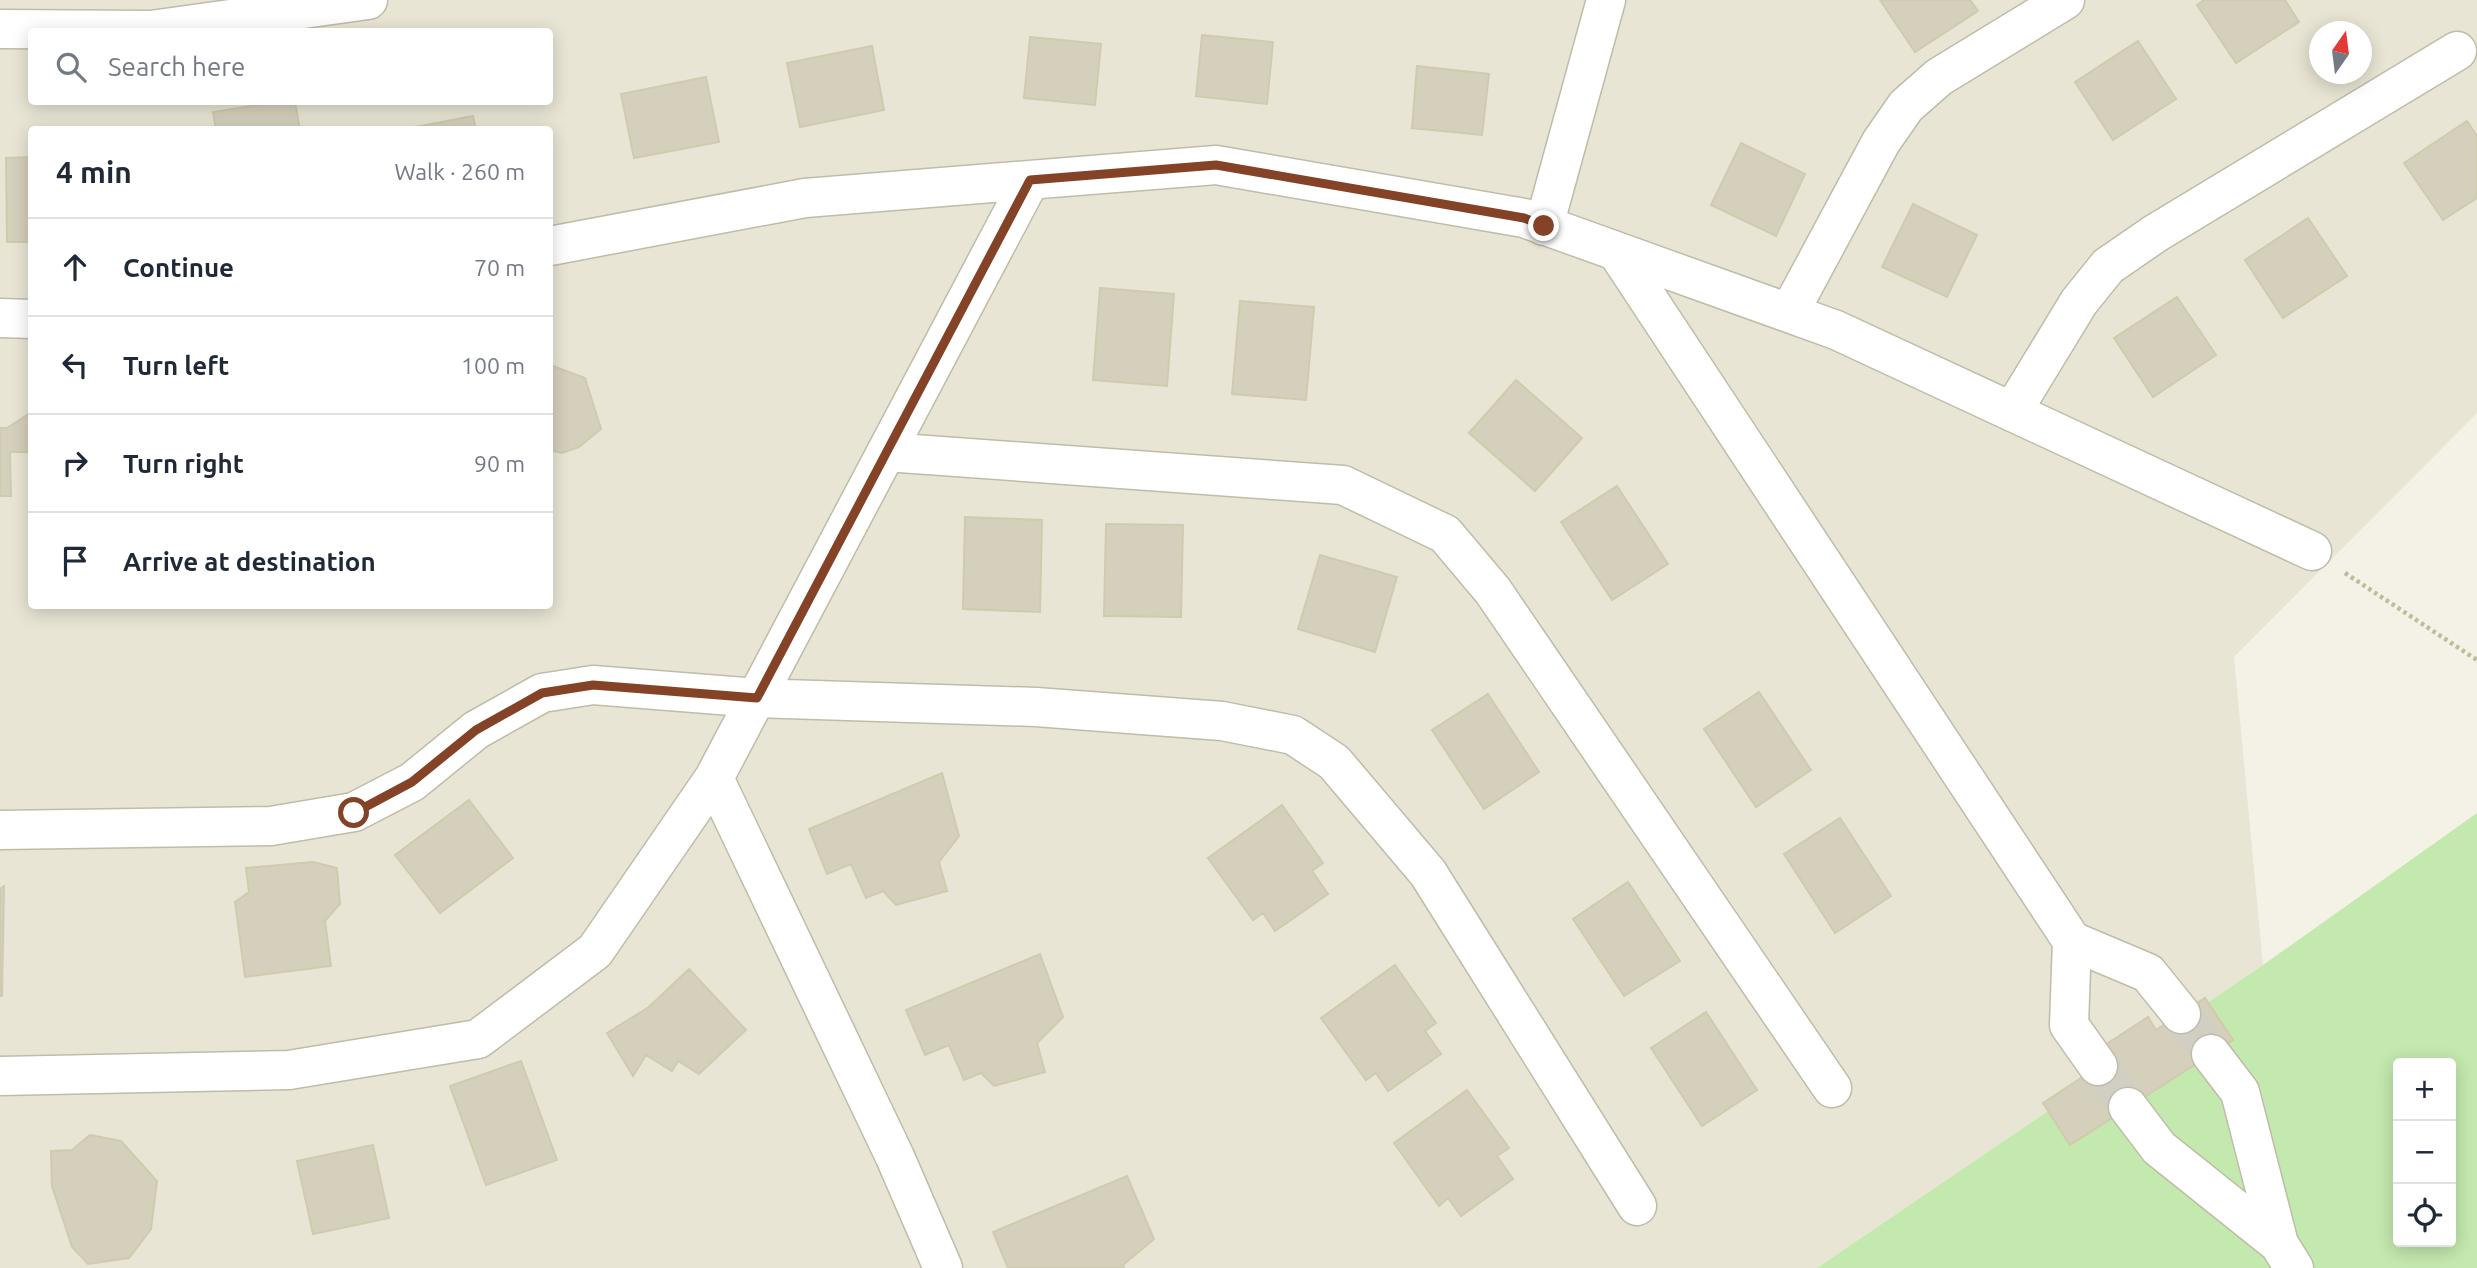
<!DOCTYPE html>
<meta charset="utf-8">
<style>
body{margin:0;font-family:Ubuntu,sans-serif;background:#f2f2f3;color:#1f2937}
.controls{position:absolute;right:21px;bottom:21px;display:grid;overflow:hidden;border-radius:7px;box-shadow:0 4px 18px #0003}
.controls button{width:63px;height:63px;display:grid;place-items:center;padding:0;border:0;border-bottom:2px solid #e0e1e3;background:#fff;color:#1f2937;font:35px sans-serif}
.compass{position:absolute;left:2309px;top:21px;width:63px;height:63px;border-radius:50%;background:#fff;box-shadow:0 4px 18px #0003;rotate:14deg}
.stop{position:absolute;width:21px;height:21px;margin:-16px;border:5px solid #844326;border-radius:50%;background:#fff}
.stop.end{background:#844326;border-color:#fff;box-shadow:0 2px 7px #0008}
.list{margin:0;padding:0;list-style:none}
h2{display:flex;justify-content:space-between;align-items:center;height:91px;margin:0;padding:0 28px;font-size:30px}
h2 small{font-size:23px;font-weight:400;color:#747a83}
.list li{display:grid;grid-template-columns:46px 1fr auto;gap:21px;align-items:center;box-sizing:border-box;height:98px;padding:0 28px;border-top:2px solid #e0e1e3}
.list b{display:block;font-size:26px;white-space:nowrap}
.list em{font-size:23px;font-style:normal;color:#747a83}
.icon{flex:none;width:38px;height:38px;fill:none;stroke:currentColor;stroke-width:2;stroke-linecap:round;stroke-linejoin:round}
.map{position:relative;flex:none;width:2477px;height:1268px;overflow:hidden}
.search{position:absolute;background:#fff;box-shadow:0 4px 18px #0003;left:28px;top:28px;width:525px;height:77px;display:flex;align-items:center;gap:18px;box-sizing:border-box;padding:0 24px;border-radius:7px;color:#747a83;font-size:26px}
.panel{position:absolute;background:#fff;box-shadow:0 4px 18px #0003;left:28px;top:126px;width:525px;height:483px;border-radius:7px}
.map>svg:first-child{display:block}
</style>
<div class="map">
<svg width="2477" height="1268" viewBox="0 0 2477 1268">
<rect width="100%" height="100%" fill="#f4f2e6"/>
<!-- residential -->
<path fill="#e8e5d4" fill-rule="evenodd" d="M0,0h2477v413l-243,244 29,308 -446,303h-1817zM32,32h518v70h-518zM2320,32h42v42h-42zM32,130h518v476h-518z"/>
<!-- green -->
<path fill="#c3e9ae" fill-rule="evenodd" d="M2477,813v455h-660l446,-303zM2398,1063h53v179h-53z"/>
<!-- building -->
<path fill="#d5d0bb" stroke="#d0caae" stroke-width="2" d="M1880,0h90l8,11 -63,41z
M2204,0h81l14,22 -63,41 -39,-58z
M1202,35l71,7 -6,62 -71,-8z
M1030,37l71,7 -6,61 -71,-7z
M2138,41l38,58 -63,41 -38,-58z
M872,46l12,64 -84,17 -13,-64z
M1417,66l72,8 -7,61 -70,-7z
M706,77l13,65 -85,16 -13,-64z
M276,102h19l5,28h-84l-3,-18z
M473,116l3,14h-76z
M2467,121l10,15v62l-34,22 -39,-57z
M1741,143l64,31 -29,62 -65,-31z
M32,157v85h-25l-1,-84z
M1913,204l64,31 -30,62 -65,-30z
M2308,218l39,58 -64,42 -38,-58z
M1100,288l74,6 -7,92 -74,-6z
M2177,297l39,58 -63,42 -39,-59z
M1240,301l74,6 -8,93 -74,-6z
M550,365l35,13 16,51 -22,18 -17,6 -12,-3z
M1516,380l66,58 -47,53 -66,-58z
M30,413l1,39h-21l1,44h-11v-68h7z
M1617,486l51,78 -56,36 -51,-78z
M965,517l77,3 -2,92 -77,-3z
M1106,524l77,1 -2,92 -77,-1z
M1320,555l77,22 -22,75 -77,-23z
M1759,692l52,78 -55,37 -52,-78z
M1488,694l51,78 -55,37 -52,-79z
M942,773l17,63 -20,26 8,29 -51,14 -13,-14 -17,7 -15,-34 -24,10 -18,-45z
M469,800l44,58 -73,55 -45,-58z
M1282,805l41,58 -11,8 16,23 -53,37 -12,-18 -10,7 -45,-62z
M1840,818l51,78 -56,37 -51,-79z
M313,862l24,6 3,36 -15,17 6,45 -86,11 -10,-75 14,-10 -3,-24z
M1628,882l52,79 -56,35 -51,-77z
M4,886l-2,110h-2v-107z
M1040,954l23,63 -26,26 8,29 -51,14 -13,-13 -17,7 -15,-35 -24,10 -19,-45z
M1395,965l41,58 -11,8 16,23 -53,37 -12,-18 -10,7 -45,-62z
M689,969l57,61 -47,44 -21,-13 -6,10 -26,-16 -13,21 -26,-43 42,-26z
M2205,998l28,42 -163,105 -27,-42 67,-44 -8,-12 46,-30 8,13z
M1706,1012l51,78 -55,36 -51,-78z
M521,1061l36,99 -71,25 -36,-99z
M1467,1090l42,58 -12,8 16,23 -52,37 -13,-18 -9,8 -45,-63z
M90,1135l31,6 36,40 -6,48 -22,29 -41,6 -16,-17 -20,-61 -1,-35 21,-1z
M373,1145l16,73 -76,16 -16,-73z
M1127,1176l27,63 -31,26 1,3h-116l-15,-36z"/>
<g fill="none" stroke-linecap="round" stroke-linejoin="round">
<!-- minor-tunnel -->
<path stroke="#d1cfc3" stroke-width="38" stroke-dasharray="38 19" stroke-linecap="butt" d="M2181,1014l30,40
M2098,1066l30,41"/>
<!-- minor casing -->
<g stroke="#bfbca8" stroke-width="41">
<path id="minor" d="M0,29l151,1 217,-30
M1544,226l62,-226
M550,246l255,-48 411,-33 308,53 312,112 476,221
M1617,252l455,689 76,32 33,41
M1789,313l92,-171 25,-36 33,-29 126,-77
M0,318l32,1
M2012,412l67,-110 29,-36 48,-33 301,-182
M886,452l457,33 102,49 48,57 339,497
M714,778l181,379 48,111
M0,830l271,-4 83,-14 58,-30 64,-52 66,-37 51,-8 164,13 279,9 186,14 71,14 41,27 94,111 209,333
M2072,941l-3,84 29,41
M2211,1054l29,38 39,152
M0,1076l289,-6 189,-31 117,-88 119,-173 316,-598
M2128,1107l31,41 120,96 15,24"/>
</g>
<!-- path -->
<path stroke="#c1bb99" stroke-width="4.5" stroke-dasharray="3.5 3.5" stroke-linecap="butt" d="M2345,573l132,87"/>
<!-- minor -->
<use href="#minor" stroke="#fff" stroke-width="38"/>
</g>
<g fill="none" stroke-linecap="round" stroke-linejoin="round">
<!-- route -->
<path stroke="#844326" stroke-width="9" d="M354,813l58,-31 64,-52 66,-37 51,-8 164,13 273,-518 186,-15 308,53 20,8"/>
</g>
</svg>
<div class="controls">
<button>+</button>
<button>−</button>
<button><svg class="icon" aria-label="locate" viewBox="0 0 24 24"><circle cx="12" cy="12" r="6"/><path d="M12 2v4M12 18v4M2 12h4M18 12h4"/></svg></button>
</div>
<svg class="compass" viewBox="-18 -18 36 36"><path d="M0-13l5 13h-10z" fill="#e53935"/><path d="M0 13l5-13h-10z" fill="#747a83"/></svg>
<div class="stop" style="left:354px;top:813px"></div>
<div class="stop end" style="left:1544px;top:226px"></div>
<div class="search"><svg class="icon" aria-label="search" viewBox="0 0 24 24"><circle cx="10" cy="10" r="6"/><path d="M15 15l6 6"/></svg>Search here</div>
<section class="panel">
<h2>4 min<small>Walk · 260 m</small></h2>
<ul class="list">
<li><svg class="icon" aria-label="ahead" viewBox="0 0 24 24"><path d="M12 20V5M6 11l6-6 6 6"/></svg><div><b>Continue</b></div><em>70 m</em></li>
<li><svg class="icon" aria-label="left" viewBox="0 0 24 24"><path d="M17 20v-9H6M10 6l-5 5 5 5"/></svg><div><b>Turn left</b></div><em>100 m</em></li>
<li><svg class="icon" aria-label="right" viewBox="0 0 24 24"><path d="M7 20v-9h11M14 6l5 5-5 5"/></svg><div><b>Turn right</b></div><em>90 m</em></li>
<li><svg class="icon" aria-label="arrive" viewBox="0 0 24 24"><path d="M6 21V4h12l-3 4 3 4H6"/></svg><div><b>Arrive at destination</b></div></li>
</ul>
</section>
</div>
